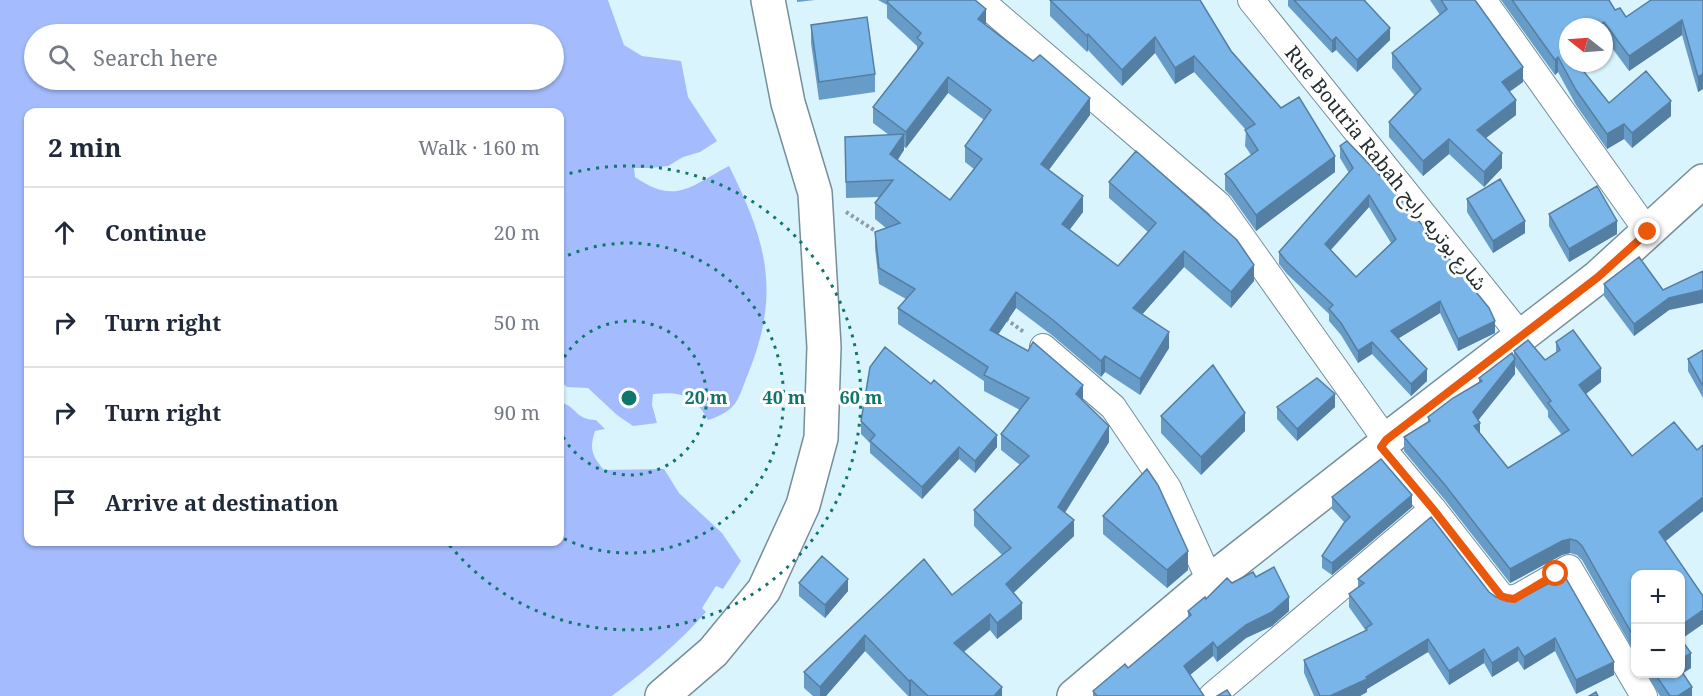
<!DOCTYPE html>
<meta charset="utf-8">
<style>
body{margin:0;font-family:"Noto Serif","Noto Sans Arabic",serif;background:#f6f6f7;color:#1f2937}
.controls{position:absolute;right:18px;bottom:18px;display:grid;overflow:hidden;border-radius:12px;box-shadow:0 2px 4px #0004}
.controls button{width:54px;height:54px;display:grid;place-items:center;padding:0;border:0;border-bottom:2px solid #e0e1e3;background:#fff;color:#1f2937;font:30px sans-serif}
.compass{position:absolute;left:1559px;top:18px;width:54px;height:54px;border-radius:50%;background:#fff;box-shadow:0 2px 4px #0004;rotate:287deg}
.stop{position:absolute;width:18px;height:18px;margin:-14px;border:4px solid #ea580c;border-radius:50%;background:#fff}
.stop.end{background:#ea580c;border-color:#fff;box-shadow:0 2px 6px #0008}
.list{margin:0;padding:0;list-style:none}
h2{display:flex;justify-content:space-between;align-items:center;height:78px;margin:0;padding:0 24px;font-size:26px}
h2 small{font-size:20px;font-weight:400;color:#747a83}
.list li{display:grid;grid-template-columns:39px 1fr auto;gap:18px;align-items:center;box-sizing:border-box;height:90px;padding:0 24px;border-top:2px solid #e0e1e3}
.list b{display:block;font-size:22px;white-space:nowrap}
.list em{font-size:20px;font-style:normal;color:#747a83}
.icon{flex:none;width:33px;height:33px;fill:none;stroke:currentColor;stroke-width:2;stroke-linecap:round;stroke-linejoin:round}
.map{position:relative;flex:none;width:1703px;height:696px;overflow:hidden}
.search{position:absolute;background:#fff;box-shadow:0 2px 4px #0004;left:24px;top:24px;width:540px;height:66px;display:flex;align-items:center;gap:15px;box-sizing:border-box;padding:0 21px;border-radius:33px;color:#747a83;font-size:22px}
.panel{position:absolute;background:#fff;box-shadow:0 2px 4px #0004;left:24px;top:108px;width:540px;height:438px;border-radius:12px}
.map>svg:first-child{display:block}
</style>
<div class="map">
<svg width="1703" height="696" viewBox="0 0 1703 696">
<rect width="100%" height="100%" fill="#daf4fd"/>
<!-- water -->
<path fill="#a4bcfd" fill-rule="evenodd" d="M0,0h608l16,45 18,11 39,5 7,36 29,44 -17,11 -17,5 -15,9 -17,2h-17l1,9c41,29 57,8 94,-11 38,76 52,127 19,208 -11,27 -10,36 -40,46 -13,-25 -28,-29 -55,-26l-1,11 5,18 -24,3 -16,-11 -29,-27 -21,-1 -7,-6v-269h-532v430h532v-140c18,5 14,17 36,18l9,9 -10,2c-6,18 -3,25 9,39l60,-1 15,24 43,40 19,28 -18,28 -7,-3 -14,22 4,4c-28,32 -60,58 -94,84h-612zM34,34h520v46h-520z"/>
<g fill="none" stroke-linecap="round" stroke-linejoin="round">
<!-- street casing -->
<g stroke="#768e97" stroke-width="28">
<path id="street" d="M980,0l239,205 167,235
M1251,0l270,336
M1483,0l165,232
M1043,347l70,60 55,81 42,93
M1381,447l52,62 68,87c7,3 12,3 19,0l49,-28 75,128
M1212,696l221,-187"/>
</g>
<!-- secondary casing -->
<g stroke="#768e97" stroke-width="36">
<path id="secondary" d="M1074,696l136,-115 171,-134 5,-7 212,-163 105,-96"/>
</g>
<!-- primary casing -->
<g stroke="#768e97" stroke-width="36">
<path id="primary" d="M662,696l51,-44 51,-62 39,-85 18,-67 3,-91 -9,-154 -27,-90 -20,-103"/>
</g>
<!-- path -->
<path stroke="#8b9ea4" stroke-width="4" stroke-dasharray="3 3" stroke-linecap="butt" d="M846,212l34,22
M1006,319l18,13"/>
<!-- street -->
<use href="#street" stroke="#fff" stroke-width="26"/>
<!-- secondary -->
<use href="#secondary" stroke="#fff" stroke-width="33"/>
<!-- primary -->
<use href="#primary" stroke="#fff" stroke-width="33"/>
</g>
<!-- wall -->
<path fill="#689cc8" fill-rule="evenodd" d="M797,0h18l-18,2z
M878,0h97l11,25 104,90 -41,55 34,42 -14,18 49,36 30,-34 -39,-34v-16l145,99 -23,27 -47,-41 -42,47 27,34 -29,47 -35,-23 -4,5 -48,-41 -37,-28 -18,27 85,65 26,42 -44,71 9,23 -61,57 9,26 -25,20 -7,-9 -26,22 38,44h-94l-43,-45 -39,45h-13l-9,-8v-16l120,-113 28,36 50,-40 -28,-29v-16l46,-45 -19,-15v-16l19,-24 -36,-19v-10l-86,-57v-16l8,-9 -27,-15 -4,-36v-16l11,-4 -11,-9v-16l5,-6 -34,1 -1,-61 44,-2 -16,-12v-16l44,-57v-4l-30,-28v-13zM948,93l36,27 -19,26v16l9,7 -24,31 -52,-40 6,-10v-3l2,1z
M1050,0l181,51 104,121 -79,59 -25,-35 -6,-6v-16l26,-19 -6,-9 1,-16 -52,-58 -19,12 -20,-31 -33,33 -34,-36 -1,2 -37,-36z
M1288,0h78l-1,1 25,39 -33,32 -21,-22 -4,3 -44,-47z
M1430,0h45l48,82 -14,10 7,23 -31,23 17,30 -18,19 -35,-33 -26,22 -34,-39v-15l26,-26 -23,-28v-15l48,-38z
M1501,0h108l6,10 11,7 77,-17v89l-5,3 -16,-57 -53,36 -25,-34v-10h-36v36l41,40 62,13 -39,32 -8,-9 -17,10 -31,-44 -18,-33 -3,3z
M811,25l64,49v18l-56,8 -8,-57z
M1340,146l155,187 -37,18 -18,-38 -41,25 28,43 -16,15 -39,-42 -14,9 -17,-28 -12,-14v-7l-42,-40 -8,-10v-12l70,-79 -9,-15zM1369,207l22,36 -35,34 -25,-27z
M1467,199l58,34 -32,20 -26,-41z
M1549,214l68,20 -48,28 -20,-36z
M1604,284l59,6 6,20 -35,26 -30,-40z
M1556,342l45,40 -15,12 46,62 71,55 -37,30 15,98 10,29 -8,5 9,23h-32l-13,-22h33l-45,-100v79l-53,-93 -5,-5 -7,-2 -8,2 -52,28 -65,-83 -41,-49v-14l24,-15v-5l51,-35v-4l35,-20v-7l31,9 11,-7zM1515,366l33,45v6l14,18 -54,33 -28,-35 -2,-13 37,-46z
M1703,350v48l-15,-27v-12z
M1277,407h58l-38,34 -20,-22z
M1161,416l84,15 -44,44 -40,-42z
M861,421l136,26 -22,26 -16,-14 -37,40 -52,-46v-10l-9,-9z
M1332,497l80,10 -80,68 -10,-7v-12l23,-33 -13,-14z
M1103,516l85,54 -21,18 -64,-54z
M1256,577l33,34 -17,15 -26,12 -29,24 -4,-6 -23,19 14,21h-111v-5l35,-23 60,-51v-6l44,-28z
M1358,579l131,13 125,83 -38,19 -21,-43 -31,19 -6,-9 -26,16 -8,-14 -35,22 -21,-33 -61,37v3l-7,4h-46l-10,-23v-13l62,-29 -17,-24v-13l9,-7z
M799,583l49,8 -23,27 -26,-22z"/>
<!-- shaded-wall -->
<path fill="#557fa2" d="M986,9v16l-8,-6z
M1682,20v15l-53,36v-15z
M1604,22v5h-7z
M1390,28v12l-33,32v-12z
M1088,34v16l-1,2v-16z
M1155,37v16l-33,33v-16z
M1336,37v13l-4,3v-12z
M1194,56v16l-19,12v-16z
M1558,57v15l-3,3v-15z
M1523,67v15l-21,15v-15z
M1703,74v15l-5,3v-15z
M948,77v16l-42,55v-16z
M1090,98v17l-49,65v-16z
M1516,100v15l-39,30v-15z
M1671,101v15l-39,32v-15z
M1624,124v15l-17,10v-15z
M904,134v16l-14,20v-16z
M1449,139v15l-26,22v-15z
M1502,153v15l-18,19v-15z
M1335,156v16l-79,59v-16z
M1369,195v12l-44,49v-12z
M1083,196v16l-21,28v-16z
M1525,221v12l-32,20v-12z
M1617,221v13l-48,28v-13z
M1184,251v16l-51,58v-17z
M1254,265v16l-23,27v-16z
M1703,290v13l-34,7 -35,26v-12l35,-26z
M1016,292v16l-26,38v-16z
M1440,301v12l-49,30v-12z
M1495,321v12l-37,18v-12z
M1169,332v16l-29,47v-16z
M1372,342v12l-14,9v-12z
M1105,356v16l-4,5v-16z
M1515,359v15l-42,53v-15z
M1601,368v14l-22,17v-14z
M1427,369v12l-16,15v-12z
M1083,385v16l-7,-7z
M1335,394v13l-38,34v-12z
M1245,413v18l-44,44v-18z
M1480,423v14l-6,-11z
M1109,426v16l-51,81v-16z
M997,435v12l-22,26v-12z
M959,447v12l-37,40v-12z
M1412,495v12l-80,68v-12z
M1703,497v14l-44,35v-14z
M1074,520v16l-68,64v-16z
M1570,539v14l-8,2 -52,28v-14l52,-28z
M1188,551v19l-21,18v-18z
M848,579v12l-23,27v-13z
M1289,597v14l-17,15 -26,12 -29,24v-14l29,-23z
M1022,603v16l-25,20v-16z
M1703,610v14l-23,16v-14z
M990,614v16l-36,29v-16z
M865,635v16l-39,45h-6v-9z
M1555,638v13l-31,19v-13z
M1428,639v13l-61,37v3l-7,4h-30l36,-19z
M1213,642v14l-29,24v-14z
M1518,647v14l-26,16v-14z
M1484,649v14l-35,22v-14z
M1691,653v15l-14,9 3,-3v-14z
M1614,662v13l-38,19v-14z
M911,680v16h-2v-15z
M1002,687v9h-8z
M1692,687v9h-14z"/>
<!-- building -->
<path fill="#79b5e8" stroke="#557fa2" stroke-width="1.5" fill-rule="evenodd" d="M889,0h86l11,9 -8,10 55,42 7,-6 50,43 -49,66 42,32 -21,28 56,42 38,-43 -47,-41 27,-31 101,89 17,25 -23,27 -47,-41 -51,57 36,24 -29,47 -35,-23 -4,5 -48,-41 -37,-28 -26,38 38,21 5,-9 50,43 -7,9 33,32 -51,81 16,13 -68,64 16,19 -25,20 -7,-9 -36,29 48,44 -8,9h-66l-17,-16 -2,1 -44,-46 -45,52 -16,-15 120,-113 28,36 59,-47 -37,-38 55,-54 -28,-22 28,-36 -45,-23 4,-8 -90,-59 17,-19 -36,-21 -4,-36 25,-9 -25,-20 18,-23 -47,2 -1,-45 59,-3 -14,20 60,46 32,-41 -17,-13 26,-36 -43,-33 -42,55 -33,-25 50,-64 -6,-5 4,-5 -34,-31z
M1050,0h150l31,51 50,57 18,-11 36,59 -79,59 -25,-35 -6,-6 33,-24 -13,-20 10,-6 -61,-68 -19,12 -20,-31 -33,33 -34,-36 -1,2z
M1294,0h70l26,28 -33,32 -21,-23 -4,4z
M1441,0h34l48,67 -21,15 14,18 -39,30 25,23 -18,19 -35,-33 -26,22 -34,-39 32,-33 -29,-36 55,-44z
M1512,0h97l6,10 5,-2 6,9 25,-17h52v74l-5,3 -16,-57 -53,36 -25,-34 -7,5h-29v23h-1l1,1v12h9l32,40 37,-32 25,30 -39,32 -8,-9 -17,10 -31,-44 -18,-33 -3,3z
M867,17l8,57 -56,8 -8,-57z
M1347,141l46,48 96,119 6,13 -37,18 -18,-38 -49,30 36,38 -16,15 -39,-42 -14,9 -17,-28 -12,-14 4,-4 -46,-43 -8,-10 74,-84 -13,-22zM1369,195l27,44 -40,38 -31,-33z
M1500,179l25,42 -32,20 -26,-42z
M1597,186l20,35 -48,28 -20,-35z
M1639,257l24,33 40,-19v19l-34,8 -35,26 -30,-40z
M1573,330l28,38 -22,17 53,71 42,-34 23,28 6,-5v52l-44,35 44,64v14l-23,16v-52h-45v65l-53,-93 -5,-5 -7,-2 -8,2 -52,28 -65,-84 -41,-48 26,-16 -2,-4 25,-19 29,-17 -3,-3 33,-25 3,6 -42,53 7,11 -6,3 34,42 61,-38 -21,-27 3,-2 -37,-50 14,-11 17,20 15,-10 -4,-8z
M885,347l46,37 3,-4 63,55 -22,26 -16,-14 -37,40 -52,-46 5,-6 -14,-14 9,-54z
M1703,350v36l-15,-27z
M1213,365l32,48 -44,44 -40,-41z
M1317,378l18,16 -38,35 -20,-22z
M1381,459l31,36 -80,68 -10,-7 22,-33 6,-6 -18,-20z
M1147,469l11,16 30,66 -21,19 -64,-54z
M1431,517l58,75 7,5 14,3 12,-2 42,-23 50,87 -38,18 -21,-42 -31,19 -6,-10 -26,16 -8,-14 -35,22 -21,-32 -62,38 1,2 -37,17h-10l-16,-36 63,-30 -1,-2 6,-4 -23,-30 15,-11 -6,-4z
M822,556l26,23 -23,26 -26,-22z
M1274,567l15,30 -17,15 -26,13 -29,23 -4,-6 -29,24 20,30h-107l-4,-5 32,-27 3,4 63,-53 -3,-4 17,-14 1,2 21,-21 5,5 21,-11 3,5z
M1680,638l11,15 -11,7z
M1680,669l12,18 -14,9h-8l-15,-22h25z
M1227,690l4,6h-14z
M1596,692l2,4h-9z"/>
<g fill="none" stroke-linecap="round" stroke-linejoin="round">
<!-- route -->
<path stroke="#ea580c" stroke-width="8" d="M1556,574l-42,25 -7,-1 -6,-2 -68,-87 -52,-62 5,-7 212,-163 50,-45"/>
</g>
<!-- distance rings -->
<g fill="none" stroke="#0f766e" stroke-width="3" stroke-dasharray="3 6">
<path d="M560 365A77 77 0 1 1 560 431"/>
<path d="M560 259A155 155 0 1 1 560 537"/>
<path d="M561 176A232 232 0 1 1 447 542"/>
</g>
<g text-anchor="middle" stroke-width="6" stroke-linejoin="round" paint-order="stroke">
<!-- street labels -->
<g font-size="20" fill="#242e31" stroke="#fff">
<text transform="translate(1386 168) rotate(51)" y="7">Rue Boutria Rabah شارع بوتريه رابح</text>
</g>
</g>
<circle cx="629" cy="398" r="9" fill="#0f766e" stroke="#fff" stroke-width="3"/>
<g font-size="18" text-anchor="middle" font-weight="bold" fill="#0f766e" stroke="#fff" stroke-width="6" stroke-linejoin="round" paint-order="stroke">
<text x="706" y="404">20 m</text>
<text x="784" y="404">40 m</text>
<text x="861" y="404">60 m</text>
</g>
</svg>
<div class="controls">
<button>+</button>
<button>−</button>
</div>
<svg class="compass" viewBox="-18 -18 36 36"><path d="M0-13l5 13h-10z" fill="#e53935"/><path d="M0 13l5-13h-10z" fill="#747a83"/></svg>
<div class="stop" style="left:1556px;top:574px"></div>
<div class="stop end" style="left:1648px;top:232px"></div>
<div class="search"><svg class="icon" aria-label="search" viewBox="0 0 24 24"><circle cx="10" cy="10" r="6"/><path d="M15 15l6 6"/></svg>Search here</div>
<section class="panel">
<h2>2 min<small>Walk · 160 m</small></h2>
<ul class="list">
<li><svg class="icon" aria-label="ahead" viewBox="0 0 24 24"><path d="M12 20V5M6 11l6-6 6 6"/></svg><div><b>Continue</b></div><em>20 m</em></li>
<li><svg class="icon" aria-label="right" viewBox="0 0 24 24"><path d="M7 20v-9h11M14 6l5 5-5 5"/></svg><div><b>Turn right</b></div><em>50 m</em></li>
<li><svg class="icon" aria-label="right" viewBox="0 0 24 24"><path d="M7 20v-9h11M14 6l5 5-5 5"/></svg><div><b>Turn right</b></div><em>90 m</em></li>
<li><svg class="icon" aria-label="arrive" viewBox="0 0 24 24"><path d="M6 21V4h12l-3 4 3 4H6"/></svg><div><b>Arrive at destination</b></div></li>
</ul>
</section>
</div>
